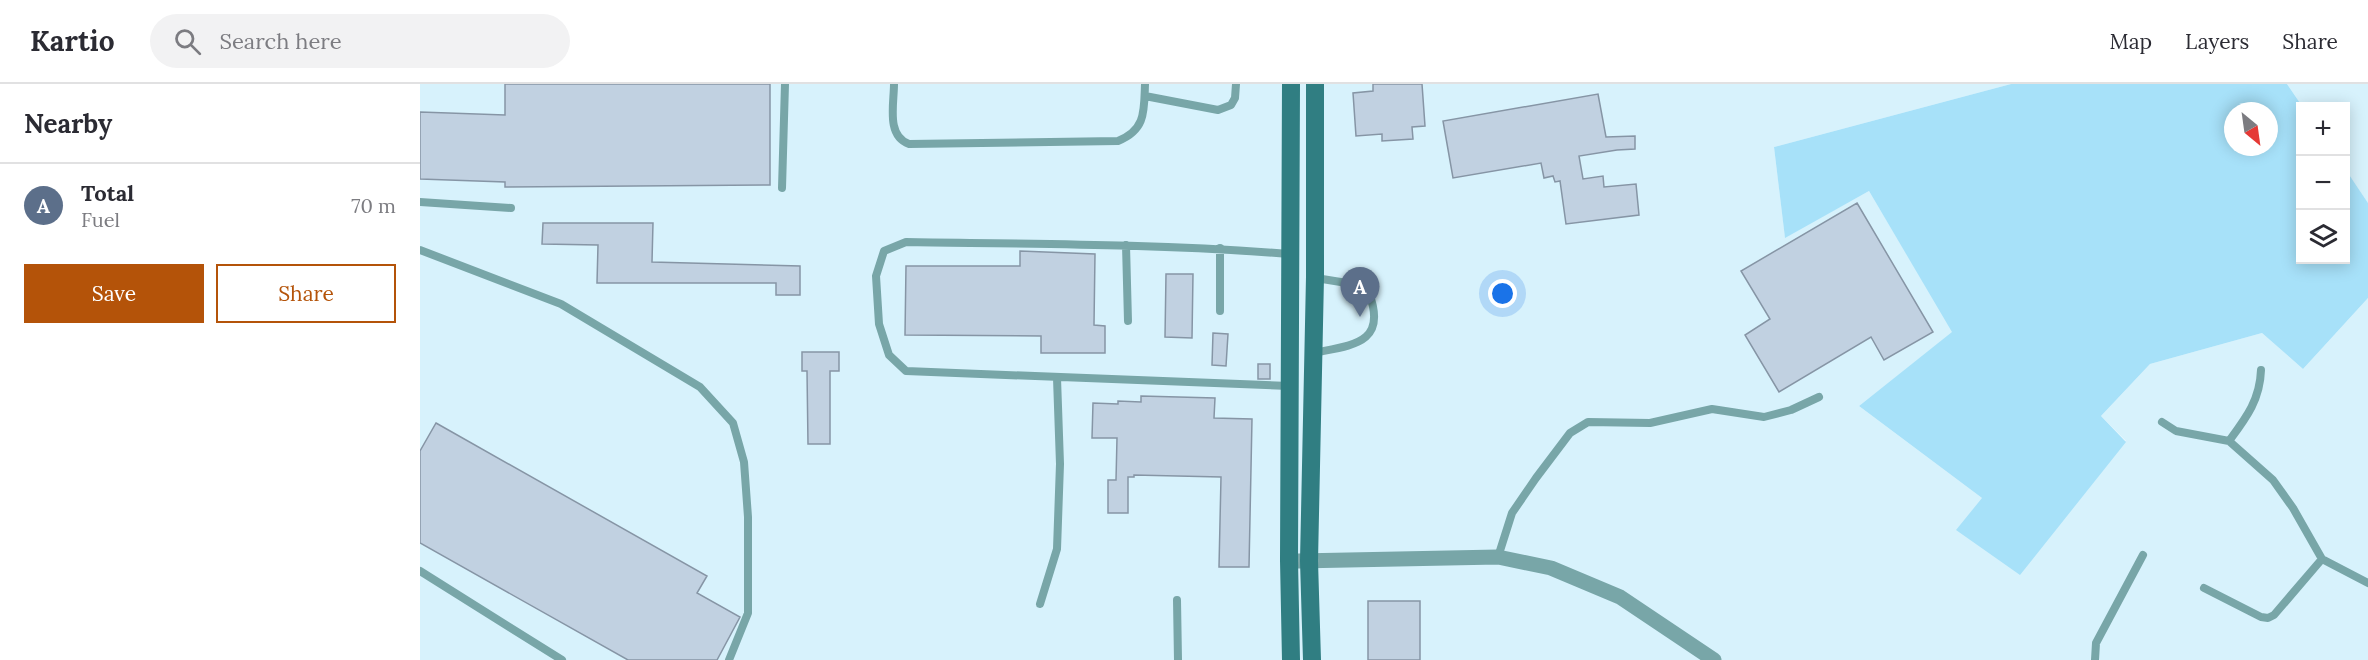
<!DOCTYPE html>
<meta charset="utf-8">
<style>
body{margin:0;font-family:Lora,serif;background:#f2f2f3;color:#2b2b33}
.controls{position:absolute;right:18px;top:18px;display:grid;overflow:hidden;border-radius:0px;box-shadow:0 3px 15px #0003}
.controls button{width:54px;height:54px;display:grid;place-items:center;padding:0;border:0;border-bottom:2px solid #e1e1e2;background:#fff;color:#2b2b33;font:30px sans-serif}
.compass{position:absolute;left:1804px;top:18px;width:54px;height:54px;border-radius:50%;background:#fff;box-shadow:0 3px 15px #0003;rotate:151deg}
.you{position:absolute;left:1083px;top:210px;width:21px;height:21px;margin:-15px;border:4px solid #fff;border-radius:50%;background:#1a73e8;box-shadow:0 0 0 9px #1a73e833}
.badge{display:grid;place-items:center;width:39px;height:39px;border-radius:50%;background:#b45309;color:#fff;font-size:20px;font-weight:700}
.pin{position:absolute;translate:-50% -50px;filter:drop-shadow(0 2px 3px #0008)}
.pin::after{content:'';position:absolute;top:32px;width:21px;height:18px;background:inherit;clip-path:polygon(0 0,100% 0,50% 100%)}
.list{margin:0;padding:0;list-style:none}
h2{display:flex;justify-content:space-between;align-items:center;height:78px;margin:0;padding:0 24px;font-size:26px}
h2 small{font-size:20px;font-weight:400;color:#7c7c81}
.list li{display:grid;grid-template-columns:39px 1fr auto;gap:18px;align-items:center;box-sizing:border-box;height:84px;padding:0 24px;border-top:2px solid #e1e1e2}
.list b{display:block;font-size:22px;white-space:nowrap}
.list p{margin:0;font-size:20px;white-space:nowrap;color:#7c7c81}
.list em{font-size:20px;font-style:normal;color:#7c7c81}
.actions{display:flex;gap:12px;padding:18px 24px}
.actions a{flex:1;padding:14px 0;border:2px solid #b45309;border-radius:0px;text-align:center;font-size:21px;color:#b45309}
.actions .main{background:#b45309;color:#fff}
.icon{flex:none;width:33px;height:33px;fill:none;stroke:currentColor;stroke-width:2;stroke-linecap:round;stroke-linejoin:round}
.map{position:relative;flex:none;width:1948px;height:576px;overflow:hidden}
header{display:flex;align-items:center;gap:36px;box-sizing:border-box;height:84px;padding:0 30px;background:#fff;border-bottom:2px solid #e1e1e2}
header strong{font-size:28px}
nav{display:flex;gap:33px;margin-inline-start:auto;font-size:21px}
.search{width:420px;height:54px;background:#f2f2f3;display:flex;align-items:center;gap:15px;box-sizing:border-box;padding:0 21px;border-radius:33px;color:#7c7c81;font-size:22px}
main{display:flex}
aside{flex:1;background:#fff}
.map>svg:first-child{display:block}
</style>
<header>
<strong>Kartio</strong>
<div class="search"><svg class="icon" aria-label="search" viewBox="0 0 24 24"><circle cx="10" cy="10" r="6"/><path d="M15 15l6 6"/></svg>Search here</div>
<nav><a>Map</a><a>Layers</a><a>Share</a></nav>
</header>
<main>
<aside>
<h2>Nearby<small></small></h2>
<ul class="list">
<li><span class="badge" style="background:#5c6f8a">A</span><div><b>Total</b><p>Fuel</p></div><em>70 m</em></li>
</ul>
<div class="actions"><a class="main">Save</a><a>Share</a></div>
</aside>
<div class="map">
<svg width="1948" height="576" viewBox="0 0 1948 576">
<rect width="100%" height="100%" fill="#f0fafe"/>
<!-- built -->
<path fill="#d7f2fc" d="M0,0h1591l-237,63 11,90 84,-46 84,141 -94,74 123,92 144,-57 -25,-25 49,-52 112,-31 41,36 65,-71v362h-1948z
M1867,0h81v119l-22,-33v-64h-44z"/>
<!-- green -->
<path fill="#a7e1f9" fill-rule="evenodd" d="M1591,0h276l15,22 -2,154h46v-90l22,33v95l-65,71 -41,-36 -112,31 -49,52 25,26 -106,133 -64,-45 26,-32 -123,-92 93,-74 -83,-141 -84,47 -11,-91zM1813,27h36v36h-36z"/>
<!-- building -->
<path fill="#c1d1e1" stroke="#8695a5" stroke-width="1.5" d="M85,0h265v101l-265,2v-5l-85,-3v-67l85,3z
M953,0h49l3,42 -13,1 1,12 -31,2v-7l-26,2 -3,-43 20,-2z
M1178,10l8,43 29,-1v13l-18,1 -38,6 4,23 20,-3 1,11 32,-3 3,31 -73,9 -6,-43 -5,1 -2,-6 -9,2 -3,-15 -88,15 -10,-57z
M1437,119l76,129 -49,28 -13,-23 -92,55 -34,-57 25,-16 -29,-48z
M123,139h110l-1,39 148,4v29h-24v-12h-179l1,-38 -56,-1z
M600,167l75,3 -1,71 11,1v27h-64v-17l-136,-1 1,-69h114z
M746,190h27l-1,64 -27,-1z
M793,249l15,1 -2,32 -14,-1z
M382,268h37v19h-9v73h-22l-1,-73h-5z
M838,280h12v15h-12z
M721,312l74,2 -1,20 38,1 -3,148h-30l2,-90 -87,-2v2h-6v36h-20v-33h8l1,-42h-25l1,-35 25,1v-3l23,1z
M16,339l271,153 -10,17 43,24 -23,43h-89l-208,-117v-92z
M948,517h52v59h-52z"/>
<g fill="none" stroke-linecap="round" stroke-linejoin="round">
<!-- lane -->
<path stroke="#78a6a8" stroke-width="8" d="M474,0c0,20 -8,52 15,60l209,-3c28,-11 26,-30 27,-57
M725,12l73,14 13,-5 4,-7 1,-14
M362,104l3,-104
M0,118l91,6
M706,161l2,76
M800,164v63
M0,166l141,54 139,83 33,36 11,39 4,55v96l-19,47
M893,269c39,-8 75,-9 56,-60l-16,-9 -37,-6
M869,302l-383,-15 -17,-16 -10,-31 -3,-48 8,-25 22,-9c128,2 256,2 383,12
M1742,338l14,9 53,10 44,39 20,28 29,51 46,24
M1809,357c17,-23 31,-41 32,-71
M1078,473l14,-44 24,-35 34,-45 18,-11 62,1 62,-14 52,8 27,-7 28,-13
M0,487l142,89
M1784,504l57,29 7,1 6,-3 48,-56
M757,516l1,60
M620,520l17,-55 3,-85 -3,-86
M1675,576l1,-17 47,-88"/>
<!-- street -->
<path stroke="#78a6a8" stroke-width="15" d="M878,477l200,-4 53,11 69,29 94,63"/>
<!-- secondary -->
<path stroke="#307e82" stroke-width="18" d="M871,576l-2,-100 2,-476
M892,576l-3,-99 6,-284v-193"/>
</g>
</svg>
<div class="controls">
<button>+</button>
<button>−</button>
<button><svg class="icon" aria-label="layers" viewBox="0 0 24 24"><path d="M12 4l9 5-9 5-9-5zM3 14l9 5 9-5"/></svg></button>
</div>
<svg class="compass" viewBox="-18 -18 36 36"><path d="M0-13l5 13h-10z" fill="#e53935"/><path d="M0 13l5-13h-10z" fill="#7c7c81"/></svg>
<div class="you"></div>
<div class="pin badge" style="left:940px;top:233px;background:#5c6f8a">A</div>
</div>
</main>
